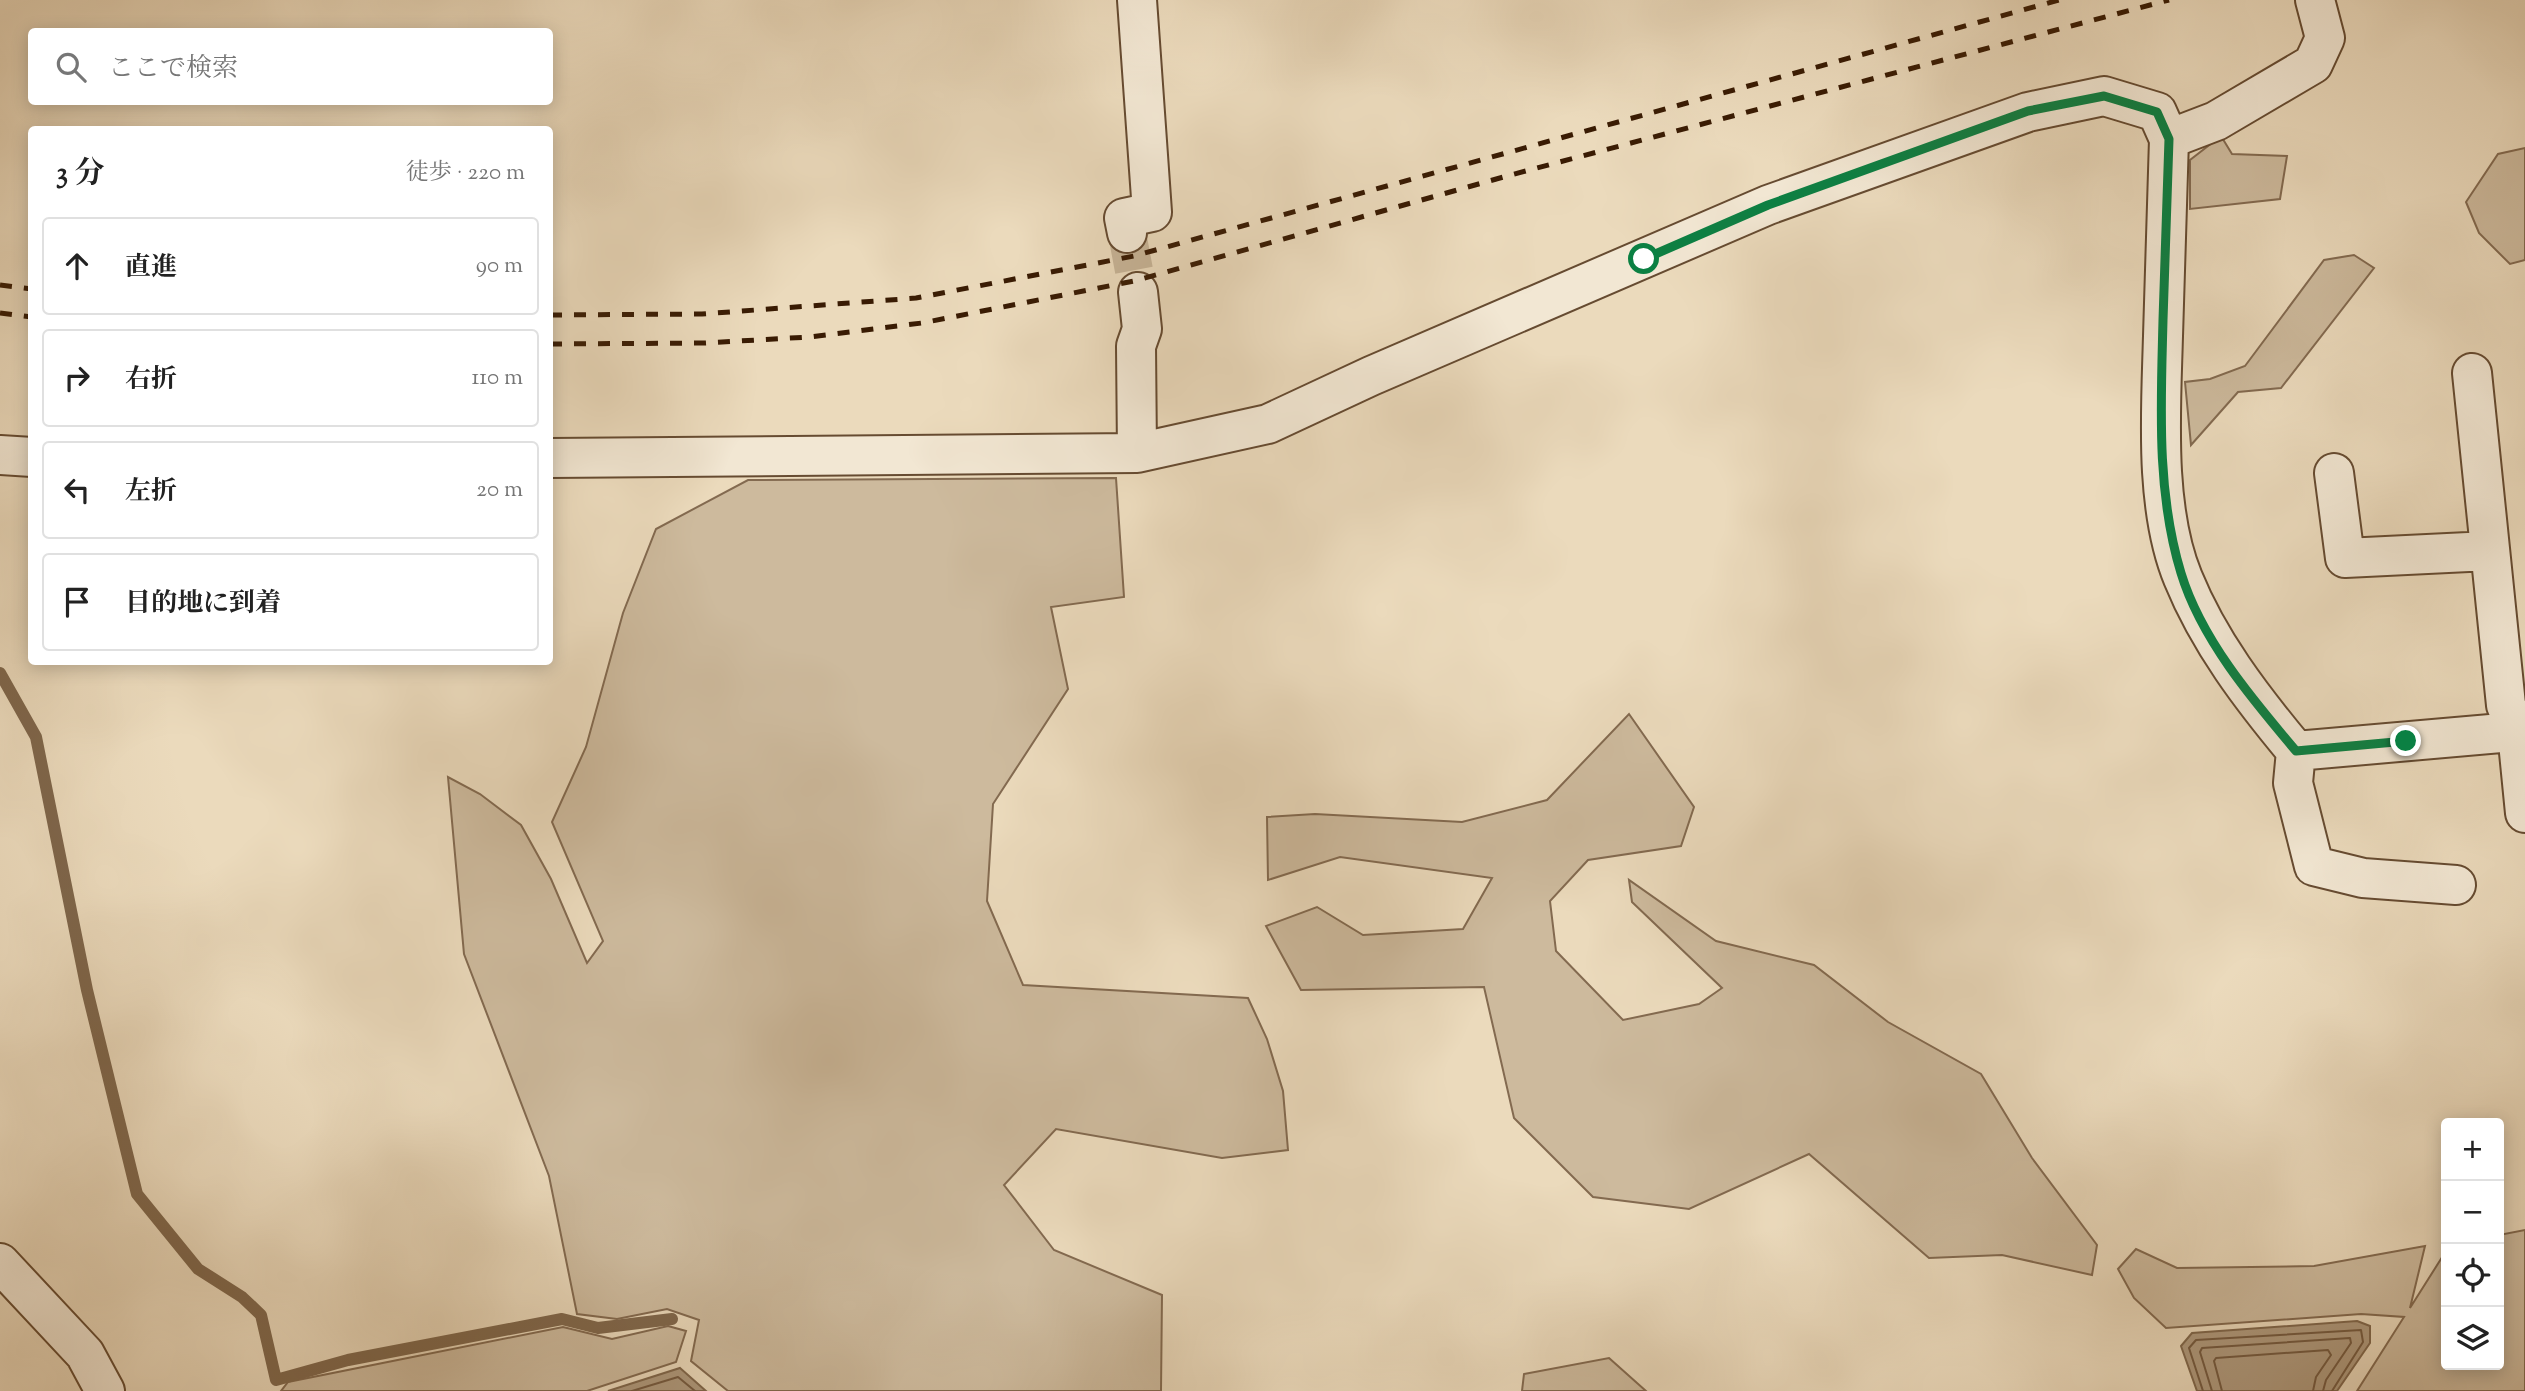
<!DOCTYPE html>
<html lang="ja">
<meta charset="utf-8">
<style>
body{margin:0;font-family:"Sorts Mill Goudy","Noto Serif JP",serif;background:#f2f2f2;color:#222}
.controls{position:absolute;right:21px;bottom:21px;display:grid;overflow:hidden;border-radius:7px;box-shadow:0 4px 18px #0003}
.controls button{width:63px;height:63px;display:grid;place-items:center;padding:0;border:0;border-bottom:2px solid #e0e0e0;background:#fff;color:#222;font:35px sans-serif}
.stop{position:absolute;width:21px;height:21px;margin:-16px;border:5px solid #0b8043;border-radius:50%;background:#fff}
.stop.end{background:#0b8043;border-color:#fff;box-shadow:0 2px 7px #0008}
.list{margin:0;padding:0;list-style:none}
h2{display:flex;justify-content:space-between;align-items:center;height:91px;margin:0;padding:0 28px;font-size:30px}
h2 small{font-size:23px;font-weight:400;color:#767676}
.list li{display:grid;grid-template-columns:46px 1fr auto;gap:21px;align-items:center;box-sizing:border-box;height:98px;margin:0 14px 14px;padding:0 14px;border:2px solid #e0e0e0;border-radius:7px}
.list b{display:block;font-size:26px;white-space:nowrap}
.list em{font-size:23px;font-style:normal;color:#767676}
.icon{flex:none;width:38px;height:38px;fill:none;stroke:currentColor;stroke-width:2;stroke-linecap:round;stroke-linejoin:round}
.map{position:relative;flex:none;width:2525px;height:1391px;overflow:hidden}
.search{position:absolute;background:#fff;box-shadow:0 4px 18px #0003;left:28px;top:28px;width:525px;height:77px;display:flex;align-items:center;gap:18px;box-sizing:border-box;padding:0 24px;border-radius:7px;color:#767676;font-size:26px}
.panel{position:absolute;background:#fff;box-shadow:0 4px 18px #0003;left:28px;top:126px;width:525px;height:539px;border-radius:7px}
.map>svg:first-child{display:block}
</style>
<div class="map">
<svg width="2525" height="1391" viewBox="0 0 2525 1391">
<rect width="100%" height="100%" fill="#ebdabc"/>
<filter id="stains"><feTurbulence type="fractalNoise" baseFrequency=".00286" numOctaves="4"/><feColorMatrix values="0 0 0 0 .2 0 0 0 0 .09 0 0 0 0 .02 0 0 0 .5 -.17"/></filter>
<radialGradient id="worn" r=".72"><stop offset=".6" stop-color="#630" stop-opacity="0"/><stop offset="1" stop-color="#630" stop-opacity=".3"/></radialGradient>
<!-- green -->
<path fill="#cdba9d" stroke="#836a50" stroke-width="2" d="M2221,136l11,18 55,2 -7,43 -90,10v-49z
M2525,148v112l-15,4 -31,-31 -13,-31 32,-48z
M2354,255l20,13 -93,120 -43,4 -47,53 -6,-63 25,-3 35,-13 79,-106z
M1116,478l8,119 -73,10 17,82 -75,115 -6,97 36,84 225,13 19,41 16,52 5,59 -66,8 -166,-29 -52,56 50,65 108,45 -1,96h-433l-37,-30 8,-41 -32,-11 -50,10 -40,-5 -28,-138 -85,-222 -16,-177 32,17 41,31 30,54 36,84 16,-22 -51,-119 34,-75 37,-134 33,-84 92,-49z
M1629,714l65,93 -13,39 -93,14 -38,41 6,50 67,69 76,-16 23,-16 -90,-86 -3,-22 87,61 98,24 74,57 93,52 51,84 65,87 -5,30 -90,-20 -73,3 -120,-104 -120,55 -96,-12 -79,-79 -30,-131 -183,3 -35,-64 51,-19 46,28 100,-6 29,-51 -152,-21 -72,23 -1,-63 48,-3 147,8 85,-22z
M2525,1230v161h-168l47,-74 -43,-3 -195,14 -32,-30 -16,-29 18,-20 41,19 137,-2 111,-20 -15,62 36,-57v114h53v-130z
M668,1326l18,5 -10,31 -89,29h-306l7,-9 275,-55 49,12z
M1609,1358l37,33h-124l2,-17z"/>
<!-- water -->
<path fill="#ae997d" stroke="#7f674c" stroke-width="2" d="M2357,1321l13,5v17l-33,48h-140l-16,-45 11,-13z
M680,1368l26,23h-98z"/>
<g fill="none" stroke-linecap="round" stroke-linejoin="round">
<!-- shore -->
<path stroke="#745a40" stroke-width="2" d="M632,1391l46,-14 17,14
M2203,1391l-14,-43 7,-8 165,-10 2,12 -31,49
M2212,1391l-12,-39 2,-4 148,-10 1,5 -25,37 -3,11
M2222,1391l-8,-30 2,-3 112,-8 3,5 -15,22 -3,14"/>
<!-- stream -->
<path stroke="#7f674c" stroke-width="12" d="M0,673l36,64 51,253 50,204 61,75 44,28 19,18 15,65 72,-20 214,-41 36,9 74,-9"/>
<!-- minor-tunnel -->
<path stroke="#c7b497" stroke-width="38" stroke-dasharray="38 19" stroke-linecap="butt" d="M1127,233l11,59"/>
<!-- minor casing -->
<g stroke="#664b31" stroke-width="42">
<path id="minor" d="M2169,139l47,-18 97,-57 12,-26 -10,-38
M1127,233l-3,-15 28,-6 -15,-212
M2472,373l34,332 11,27 8,81
M1137,453l-1,-107 6,-17 -4,-37
M0,455l32,2
M550,458l587,-5 131,-29 103,-48 397,-171 260,-93 76,-16 53,16 12,27c-2,66 -4,131 -6,197 -2,74 -9,172 20,242 26,64 68,119 113,173l-3,32 21,83 49,12 93,7
M2334,473l11,85 144,-7
M2296,751l229,-20
M0,1263l85,91 20,37"/>
</g>
<!-- minor -->
<use href="#minor" stroke="#f2e7d3" stroke-width="38"/>
<!-- rail -->
<path stroke="#391b03" stroke-width="5" stroke-dasharray="12 12" stroke-linecap="butt" d="M0,285l32,4
M0,313l32,4
M550,315l152,-1 214,-16 218,-42 925,-256
M550,344l154,-1 105,-6 113,-14 212,-42 373,-105 662,-176"/>
</g>
<g fill="none" stroke-linecap="round" stroke-linejoin="round">
<!-- route -->
<path stroke="#0b8043" stroke-width="9" d="M1644,259l124,-54 260,-94 76,-15 53,16 12,27c-2,60 -4,121 -6,181 -2,84 -7,171 18,253 20,66 71,126 115,178l110,-10"/>
</g>
<rect width="100%" height="100%" filter="url(#stains)"/>
<rect width="100%" height="100%" fill="url(#worn)"/>
</svg>
<div class="controls">
<button>+</button>
<button>−</button>
<button><svg class="icon" aria-label="locate" viewBox="0 0 24 24"><circle cx="12" cy="12" r="6"/><path d="M12 2v4M12 18v4M2 12h4M18 12h4"/></svg></button>
<button><svg class="icon" aria-label="layers" viewBox="0 0 24 24"><path d="M12 4l9 5-9 5-9-5zM3 14l9 5 9-5"/></svg></button>
</div>
<div class="stop" style="left:1644px;top:259px"></div>
<div class="stop end" style="left:2406px;top:741px"></div>
<div class="search"><svg class="icon" aria-label="search" viewBox="0 0 24 24"><circle cx="10" cy="10" r="6"/><path d="M15 15l6 6"/></svg>ここで検索</div>
<section class="panel">
<h2>3 分<small>徒歩 · 220 m</small></h2>
<ul class="list">
<li><svg class="icon" aria-label="ahead" viewBox="0 0 24 24"><path d="M12 20V5M6 11l6-6 6 6"/></svg><div><b>直進</b></div><em>90 m</em></li>
<li><svg class="icon" aria-label="right" viewBox="0 0 24 24"><path d="M7 20v-9h11M14 6l5 5-5 5"/></svg><div><b>右折</b></div><em>110 m</em></li>
<li><svg class="icon" aria-label="left" viewBox="0 0 24 24"><path d="M17 20v-9H6M10 6l-5 5 5 5"/></svg><div><b>左折</b></div><em>20 m</em></li>
<li><svg class="icon" aria-label="arrive" viewBox="0 0 24 24"><path d="M6 21V4h12l-3 4 3 4H6"/></svg><div><b>目的地に到着</b></div></li>
</ul>
</section>
</div>
